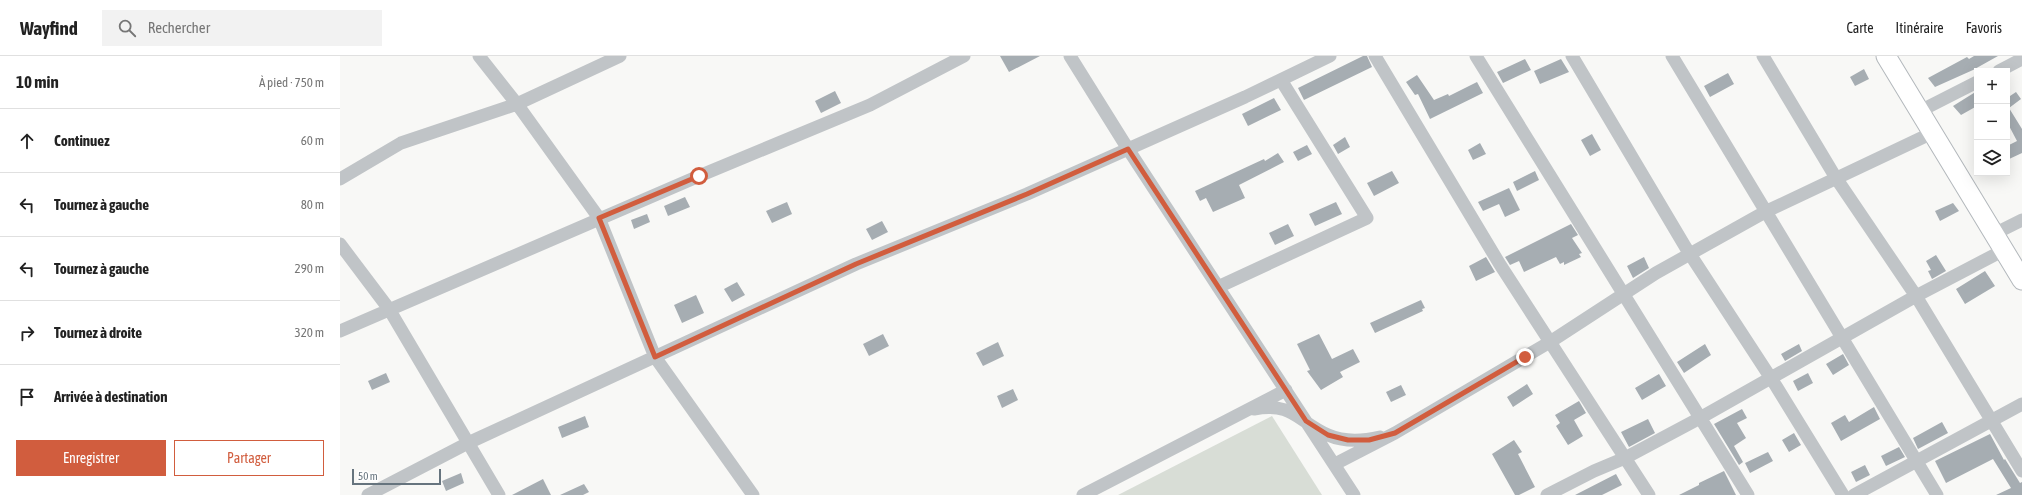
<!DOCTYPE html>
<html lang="fr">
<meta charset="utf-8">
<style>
body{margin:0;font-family:"Asap Condensed",sans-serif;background:#f2f2f2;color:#222}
.controls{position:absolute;right:12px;top:12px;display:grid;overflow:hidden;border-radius:0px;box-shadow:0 4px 16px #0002}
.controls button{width:36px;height:36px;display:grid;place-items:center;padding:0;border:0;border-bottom:1px solid #e0e0e0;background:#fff;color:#222;font:20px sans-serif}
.scale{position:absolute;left:12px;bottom:10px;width:89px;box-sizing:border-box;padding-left:4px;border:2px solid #66747e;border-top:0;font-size:11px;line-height:14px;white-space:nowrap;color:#66747e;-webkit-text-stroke:3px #fff;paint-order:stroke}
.stop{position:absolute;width:12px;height:12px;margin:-9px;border:3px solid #d15d3e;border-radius:50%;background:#fff}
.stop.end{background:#d15d3e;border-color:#fff;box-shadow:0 1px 4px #0008}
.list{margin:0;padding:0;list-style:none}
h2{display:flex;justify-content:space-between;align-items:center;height:52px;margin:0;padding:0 16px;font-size:17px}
h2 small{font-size:13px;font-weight:400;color:#767676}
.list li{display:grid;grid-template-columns:26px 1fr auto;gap:12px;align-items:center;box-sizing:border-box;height:64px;padding:0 16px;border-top:1px solid #e0e0e0}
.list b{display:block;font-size:15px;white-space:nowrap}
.list em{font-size:13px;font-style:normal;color:#767676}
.actions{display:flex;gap:8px;padding:12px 16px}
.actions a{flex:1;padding:9px 0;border:1px solid #d15d3e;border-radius:0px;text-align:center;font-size:14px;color:#d15d3e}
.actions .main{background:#d15d3e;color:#fff}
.icon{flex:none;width:22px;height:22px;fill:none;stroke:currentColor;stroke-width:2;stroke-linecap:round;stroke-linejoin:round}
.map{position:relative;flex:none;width:1682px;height:439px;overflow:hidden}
header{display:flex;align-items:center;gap:24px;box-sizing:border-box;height:56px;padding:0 20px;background:#fff;border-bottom:1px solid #e0e0e0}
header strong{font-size:19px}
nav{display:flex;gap:22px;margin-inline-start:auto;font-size:14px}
.search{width:280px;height:36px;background:#f2f2f2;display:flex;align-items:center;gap:10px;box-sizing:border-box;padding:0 14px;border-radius:0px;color:#767676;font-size:15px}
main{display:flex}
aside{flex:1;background:#fff}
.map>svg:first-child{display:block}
</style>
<header>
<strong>Wayfind</strong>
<div class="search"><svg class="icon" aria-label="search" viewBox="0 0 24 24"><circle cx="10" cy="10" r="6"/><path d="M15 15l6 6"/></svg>Rechercher</div>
<nav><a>Carte</a><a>Itinéraire</a><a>Favoris</a></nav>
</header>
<main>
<aside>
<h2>10 min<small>À pied · 750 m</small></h2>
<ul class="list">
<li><svg class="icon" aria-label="ahead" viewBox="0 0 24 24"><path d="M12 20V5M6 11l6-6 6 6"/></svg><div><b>Continuez</b></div><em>60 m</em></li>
<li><svg class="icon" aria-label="left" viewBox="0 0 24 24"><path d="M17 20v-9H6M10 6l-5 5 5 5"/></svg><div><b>Tournez à gauche</b></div><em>80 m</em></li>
<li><svg class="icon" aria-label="left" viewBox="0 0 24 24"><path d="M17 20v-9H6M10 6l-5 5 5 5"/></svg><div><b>Tournez à gauche</b></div><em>290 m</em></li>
<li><svg class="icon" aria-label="right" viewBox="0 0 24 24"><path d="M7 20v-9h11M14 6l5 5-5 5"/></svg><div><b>Tournez à droite</b></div><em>320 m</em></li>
<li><svg class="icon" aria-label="arrive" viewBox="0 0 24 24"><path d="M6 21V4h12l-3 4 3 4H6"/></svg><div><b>Arrivée à destination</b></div></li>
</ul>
<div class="actions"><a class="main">Enregistrer</a><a>Partager</a></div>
</aside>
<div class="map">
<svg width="1682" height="439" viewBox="0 0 1682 439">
<rect width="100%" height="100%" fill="#f8f8f6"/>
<!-- green -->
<path fill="#d8ddd6" d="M932,360l50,79h-204z"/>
<!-- building -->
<path fill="#a6adb2" d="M660,0h40l-31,16z
M1023,0h4l5,11 -68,33 -6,-12z
M1634,0h24l-25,14 -38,17 -7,-9 39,-21 2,2z
M1185,3l6,11 -28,13 -6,-11z
M1221,3l8,13 -29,12 -6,-13z
M1524,13l5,10 -14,7 -5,-9z
M1388,17l6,11 -24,13 -6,-11z
M1077,19l17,25 14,-6 1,2 28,-14 6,11 -53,26 -12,-25 -3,1 -9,-13z
M495,35l6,12 -20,10 -6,-12z
M1637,35v15l-16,9 -8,-9z
M1676,36l5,7 -12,9 13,21v24l-15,7v-14l10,-5 -10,-19v-24z
M934,42l7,12 -33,16 -6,-12z
M1252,78l9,16 -11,6 -9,-16z
M1005,81l5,10 -12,7 -5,-9z
M1140,87l6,11 -13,6 -5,-10z
M967,89l5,9 -14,7 -5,-9z
M938,97l6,9 -45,23 6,13 -32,14 -7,-14 -6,3 -5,-10 69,-32 1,2z
M1052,115l7,12 -25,13 -7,-13z
M1195,115l4,9 -22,11 -4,-9z
M1169,132l11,22 -15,7 -6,-13 -16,7 -5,-9z
M345,141l5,10 -22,9 -4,-10z
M447,146l5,12 -20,9 -6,-12z
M996,146l6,12 -27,12 -6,-12z
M1613,147l6,8 -19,10 -5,-10z
M307,158l3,8 -16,7 -3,-9z
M542,165l6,11 -16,8 -6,-11z
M948,168l6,12 -19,9 -6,-12z
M1231,168l7,11 -6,3 10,15 -3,1 2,3 -17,8v-3l-4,2 -4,-7 -32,15 -5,-11 -9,4 -5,-8z
M1596,199l10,16 -14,8 -4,-8 3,-1 -5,-9z
M1146,201l9,15 -19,9 -7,-15z
M1304,201l5,11 -16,10 -6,-12z
M1645,215l10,15 -30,18 -9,-15z
M397,226l8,13 -13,7 -8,-13z
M356,239l8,18 -22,10 -8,-18z
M1081,244l4,8 -3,1 1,2 -48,22 -5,-10z
M543,278l6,12 -20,10 -6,-12z
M979,278l13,25 21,-10 7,13 -20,10 3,5 -22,13 -14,-19 3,-1 -13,-26z
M658,286l6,14 -21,10 -7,-13z
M1365,288l6,11 -27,18 -7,-11z
M1459,288l3,7 -17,10 -4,-7z
M1503,298l6,11 -16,10 -7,-11z
M46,317l4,9 -18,8 -4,-9z
M1468,317l5,10 -15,8 -5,-10z
M1319,318l7,12 -24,14 -7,-12z
M1187,328l6,10 -20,13 -6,-10z
M1061,329l5,10 -15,7 -5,-10z
M673,333l5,11 -16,8 -5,-12z
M1239,345l7,12 -12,7 9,16 -15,9 -12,-19 4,-3 -5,-8z
M1534,351l6,12 -39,22 -10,-18 14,-8 4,7z
M1402,353l5,9 -10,5 9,15 -12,8 9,16 -4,3 -25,-41z
M245,360l4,11 -27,11 -4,-11z
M1308,363l7,14 -26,14 -8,-15z
M1602,366l6,11 -30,16 -5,-11z
M1454,377l7,12 -12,7 -7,-12z
M1650,378l14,26 1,-1 15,24 2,-1v13h-26l15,-7 -18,-29 -47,24 -11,-22z
M1174,384l8,12 -4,2 17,33 -16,8h-4l-23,-41z
M1559,391l6,10 -19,9 -5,-10z
M1428,396l5,9 -23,12 -5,-10z
M1525,409l5,10 -14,7 -5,-10z
M1384,415l12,24h-57l20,-10v-2z
M121,417l3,10 -18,8 -4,-10z
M1276,418l6,11 -20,10h-27z
M203,423l8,16h-39z
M244,428l5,8 -6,3h-23z"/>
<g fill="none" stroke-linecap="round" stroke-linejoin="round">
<!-- secondary casing -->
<g stroke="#b3b8bc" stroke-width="21">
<path id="secondary" d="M1546,0l136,224"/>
</g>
<!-- street -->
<path stroke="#c0c4c7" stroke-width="13" d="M139,0l38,48 82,114 56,139 98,138
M730,0l58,93 226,346
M1035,0l124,207 150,232
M1136,0l272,439
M1232,0l114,192 90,138 67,109
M1332,0l265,439
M1423,0l73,122 80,118 106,175
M1659,15l23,-12
M1580,55l57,-29
M0,123l61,-36 116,-39 103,-48
M1654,178l28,-14
M0,188l49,65 110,186
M878,231l149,-69 -86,-138
M0,275l359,-155 171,-71 94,-49
M914,353c39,-7 43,12 74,26 16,7 35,6 52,2
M995,408l60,-31 155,-91 106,-69 109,-61 167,-79
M28,439l100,-52 388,-179 171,-70 218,-97 85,-41
M743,439l203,-105
M1207,439l47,-24 31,-13 75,-40 216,-122 88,-46
M1514,439l168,-91"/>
<!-- secondary -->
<use href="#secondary" stroke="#fff" stroke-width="19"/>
</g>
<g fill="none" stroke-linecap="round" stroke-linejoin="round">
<!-- route -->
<path stroke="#d15d3e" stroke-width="5" d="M359,120l-100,42 56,139 201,-93 171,-70 101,-45 178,272 22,14 20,5h21l26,-7 130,-76"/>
</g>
</svg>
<div class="controls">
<button>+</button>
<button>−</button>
<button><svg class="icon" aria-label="layers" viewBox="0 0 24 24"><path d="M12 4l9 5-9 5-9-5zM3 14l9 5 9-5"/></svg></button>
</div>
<div class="scale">50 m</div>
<div class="stop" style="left:359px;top:120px"></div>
<div class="stop end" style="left:1185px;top:301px"></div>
</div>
</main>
